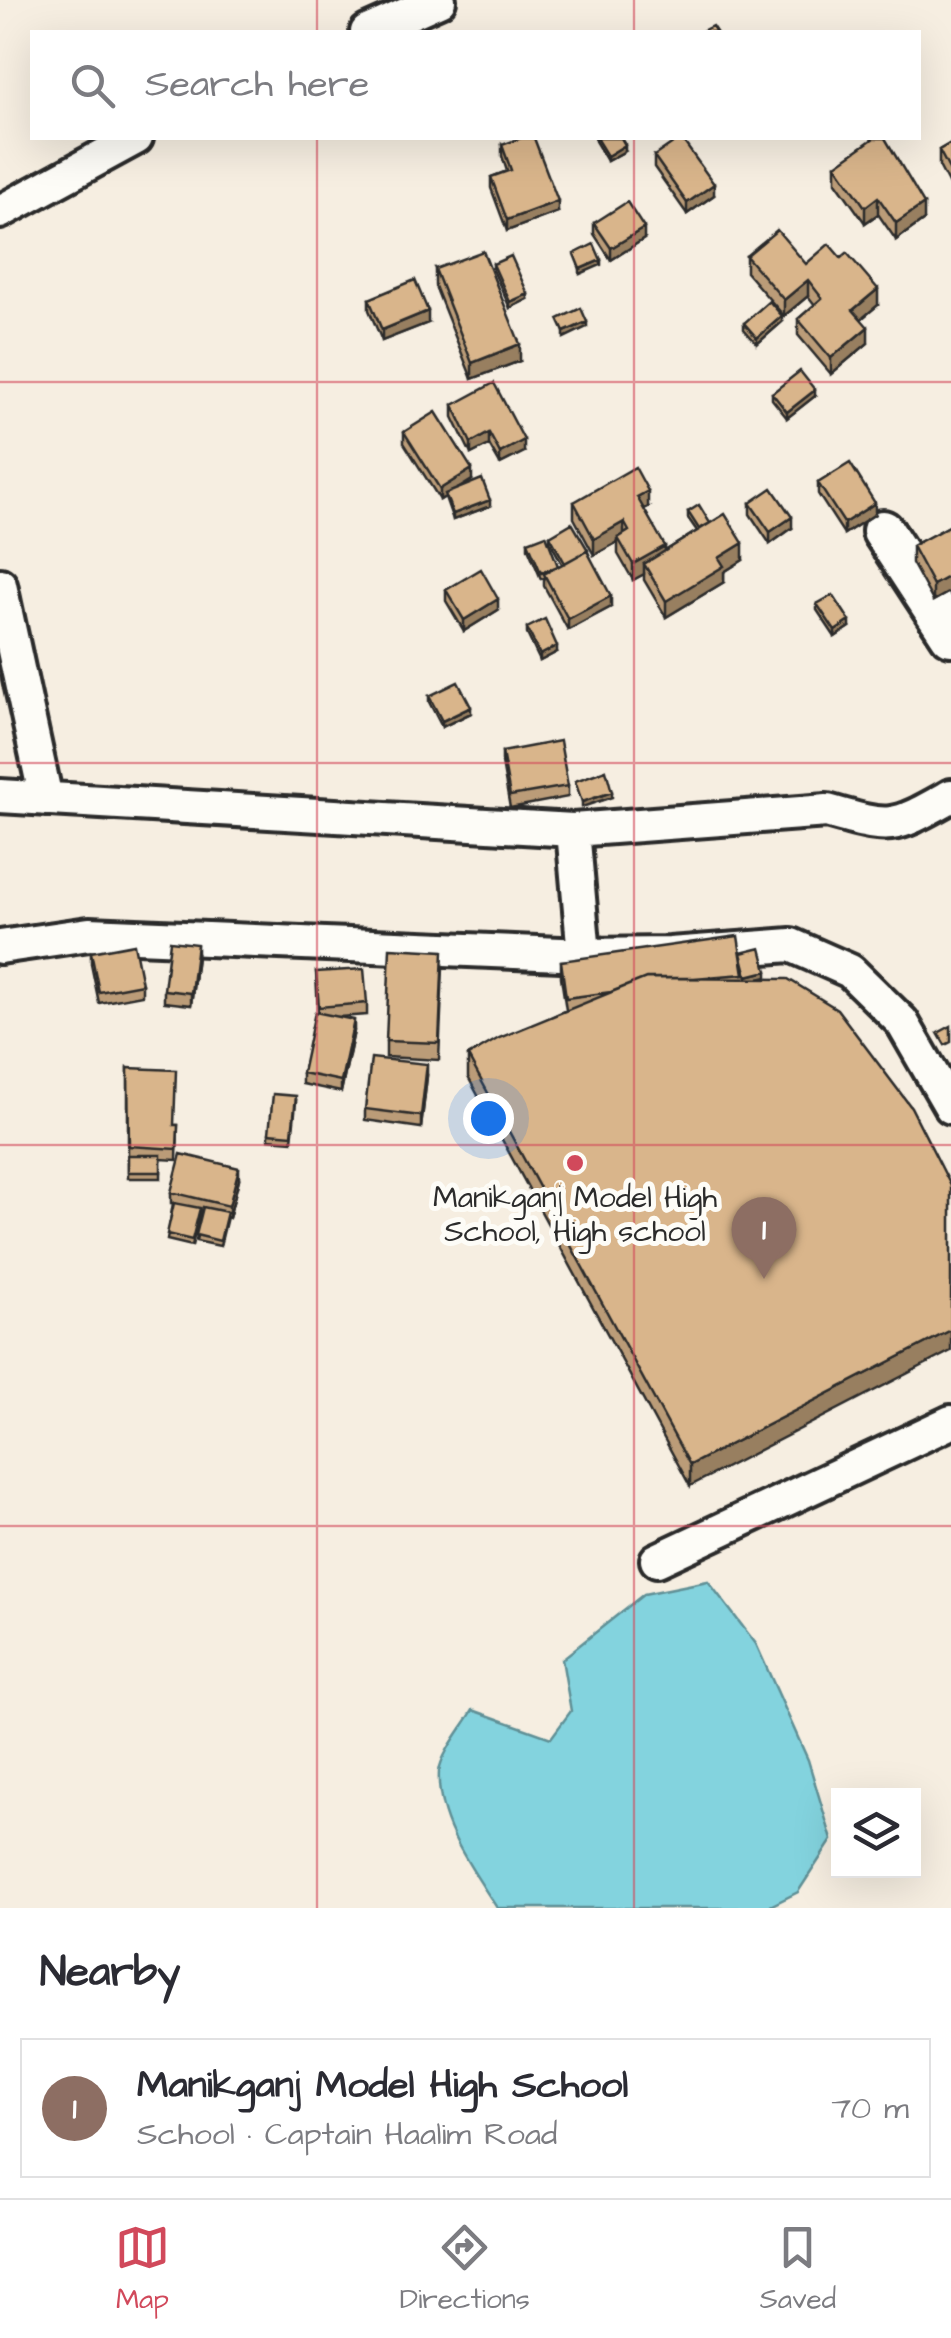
<!DOCTYPE html>
<meta charset="utf-8">
<style>
body{margin:0;font-family:"Architects Daughter",sans-serif;background:#f2f2f3;color:#2b2b33}
.controls{position:absolute;right:30px;bottom:30px;display:grid;overflow:hidden;border-radius:0px;box-shadow:0 10px 40px #0002}
.controls button{width:90px;height:90px;display:grid;place-items:center;padding:0;border:0;border-bottom:2px solid #e1e1e2;background:#fff;color:#2b2b33;font:50px sans-serif}
.you{position:absolute;left:488px;top:1118px;width:35px;height:35px;margin:-25px;border:8px solid #fff;border-radius:50%;background:#1a73e8;box-shadow:0 0 0 15px #1a73e833}
.badge{display:grid;place-items:center;width:65px;height:65px;border-radius:50%;background:#d1495b;color:#fff;font-size:32px;font-weight:700}
.pin{position:absolute;translate:-50% -82px;filter:drop-shadow(0 2px 5px #0008)}
.pin::after{content:'';position:absolute;top:52px;width:35px;height:30px;background:inherit;clip-path:polygon(0 0,100% 0,50% 100%)}
.list{margin:0;padding:0;list-style:none}
h2{display:flex;justify-content:space-between;align-items:center;height:130px;margin:0;padding:0 40px;font-size:42px}
h2 small{font-size:32px;font-weight:400;color:#7c7c81}
.list li{display:grid;grid-template-columns:65px 1fr auto;gap:30px;align-items:center;box-sizing:border-box;height:140px;margin:0 20px 20px;padding:0 20px;border:2px solid #e1e1e2;border-radius:0px}
.list b{display:block;font-size:38px;white-space:nowrap}
.list p{margin:0;font-size:32px;white-space:nowrap;color:#7c7c81}
.list em{font-size:32px;font-style:normal;color:#7c7c81}
.icon{flex:none;width:55px;height:55px;fill:none;stroke:currentColor;stroke-width:2;stroke-linecap:round;stroke-linejoin:round}
.map{position:relative;flex:none;width:951px;height:1908px;overflow:hidden}
.search{position:absolute;background:#fff;box-shadow:0 10px 40px #0002;left:30px;right:30px;top:30px;height:110px;display:flex;align-items:center;gap:25px;box-sizing:border-box;padding:0 35px;border-radius:0px;color:#7c7c81;font-size:38px}
.sheet{height:290px;background:#fff}
nav{display:flex;justify-content:space-around;align-items:center;box-sizing:border-box;height:140px;border-top:2px solid #e1e1e2;background:#fff;font-size:28px;color:#7c7c81}
nav a{display:grid;justify-items:center;gap:5px}
nav .on{color:#d1495b}
.map>svg:first-child{display:block}
</style>
<div class="map">
<svg width="951" height="1908" viewBox="0 0 951 1908">
<rect width="100%" height="100%" fill="#f6eee1"/>
<filter id="ink" filterUnits="userSpaceOnUse"><feTurbulence type="fractalNoise" baseFrequency=".01" numOctaves="2"/><feDisplacementMap in="SourceGraphic" scale="20" xChannelSelector="R" yChannelSelector="G"/><feConvolveMatrix kernelMatrix="1 2 1 2 8 2 1 2 1" color-interpolation-filters="sRGB"/></filter>
<g filter="url(#ink)">
<!-- water -->
<path fill="#83d3de" stroke="#609096" stroke-width="2.5" d="M708,1581l48,63 52,116 24,80 -34,52 -32,16h-269c-25,-39 -61,-87 -58,-136 2,-19 25,-46 34,-62l78,28 20,-27 -9,-52 82,-65z"/>
<g fill="none" stroke-linecap="round" stroke-linejoin="round">
<!-- minor casing -->
<g stroke="#2b2b2b" stroke-width="40">
<path id="minor" d="M367,32l72,-32
M0,212l136,-74
M0,585l46,214
M0,796l573,34 254,-19c66,19 65,18 124,-15
M573,830l11,125
M0,947l89,-13 495,21 86,-1 121,-9 59,26 52,51 49,85
M657,1560l294,-138"/>
</g>
<!-- tertiary casing -->
<g stroke="#2b2b2b" stroke-width="48">
<path id="tertiary" d="M883,531l68,104"/>
</g>
<!-- minor -->
<use href="#minor" stroke="#fdfcf7" stroke-width="32"/>
<!-- tertiary -->
<use href="#tertiary" stroke="#fdfcf7" stroke-width="40"/>
</g>
<!-- wall -->
<path fill="#bb9c78" stroke="#2b2b2b" stroke-width="2.5" d="M595,138h1l29,13 -18,10 -12,-20z
M951,143v46l-12,-23v-16z
M502,145l56,67 -51,19 -16,-43v-11l16,-6 -5,-15z
M654,156l60,39 -27,19 -33,-47z
M836,165l88,55 -28,20 -18,-26 -13,9 -29,-41z
M594,223l50,16 -33,21 -17,-26z
M746,256l60,8 35,-6 37,47 -17,14 7,24 -37,31 -33,-39v-16l17,-14 -7,-9 -24,20 -38,-44z
M493,264l35,35 -18,9 -17,-38z
M435,269l85,92 -48,18 -37,-93z
M369,299l59,24 -46,18 -13,-31z
M782,322l-25,22 -13,-15v-6z
M772,393l43,3 -28,22 -15,-19z
M453,405l71,47 -24,12 -11,-19 -18,9 -18,-37z
M404,432l68,48 -12,8 30,18 -37,14 -8,-23 -5,3 -36,-57z
M818,483l57,31 -31,20 -26,-40z
M574,502l74,5 -4,2 21,42 32,-20 -9,-13v-6l22,11 33,37 -19,12v10l-58,35 -22,-37v-6l-11,6 -15,-26v-12l-24,13 -20,-37z
M750,503l42,25 -22,16 -20,-30z
M951,525v66l-18,10 -21,-38v-17z
M550,536l38,16 23,55 -43,23 -24,-44v-8l-3,1 -13,-31v-6l30,24 4,-2 -12,-23z
M446,590l52,20 -34,21 -18,-30z
M817,604l33,23 -15,10 -18,-27z
M527,628l30,24 -17,9 -13,-27z
M429,696l42,17 -29,14 -13,-25z
M502,752l66,34v11l-58,11 -8,-45z
M91,952l51,32v11l-43,8 -8,-39z
M741,954l26,23 -7,2 -70,507 -222,-409v-21l98,-46 -5,-33v-16z
M197,956l-6,49 -27,-3v-12z
M443,967l-4,93 -53,-3v-16z
M316,972l51,31v12l-29,2 16,14 -13,61 -39,-8v-11l16,-60z
M128,1068l46,57h4l-1,35 -16,-1v19h-33z
M427,1076l-6,52 -56,-8v-11z
M296,1102l-4,39 -23,-2v-6z
M239,1179l-10,39 -2,-1 -7,29 -24,-5 6,-31h-2l-8,36 -25,-6 6,-37h-2v-11z"/>
<!-- shaded-wall -->
<path fill="#987f61" stroke="#2b2b2b" stroke-width="2.5" d="M625,145v6l-18,10v-5z
M714,184v11l-27,19v-11z
M878,197v17l-13,9v-16z
M558,201v11l-51,19v-11z
M924,204v16l-28,20v-17z
M644,228v11l-33,21v-12z
M601,260v5l-21,9v-5z
M808,280v16l-24,20v-16z
M878,289v16l-25,21v-16z
M528,294v5l-18,9v-6z
M428,311v12l-46,18v-11z
M782,316v6l-25,22v-6z
M587,322v5l-23,11v-6z
M868,327v16l-37,31v-16z
M520,344v17l-48,18v-16z
M815,390v6l-28,22v-6z
M489,433v12l-18,9v-11z
M524,440v12l-24,12v-11z
M472,469v11l-32,20v-11z
M648,491v16l-11,6v-16z
M490,500v6l-37,14v-6z
M875,503v11l-31,20v-11z
M792,517v11l-22,16v-12z
M624,522v17l-6,-1v4l-24,13v-16z
M743,543v17l-19,12v10l-58,35v-16l53,-43z
M665,546v16l-21,2v10l-11,6v-16z
M951,575v16l-18,10v-16z
M611,596v11l-43,23v-11z
M498,599v11l-34,21v-11z
M850,621v6l-15,10v-6z
M557,646v6l-17,9v-6z
M471,707v6l-29,14v-6z
M612,792v5l-30,10v-5z
M197,944v12l-6,49v-12z
M767,971v6l-20,5v-6z
M354,1020v11l-13,61v-11z
M427,1064v12l-6,52v-12z
M239,1168v11l-10,39v-12z
M951,1330v21l-261,135v-21z"/>
<!-- building -->
<path fill="#d9b58b" stroke="#2b2b2b" stroke-width="2.5" d="M712,26l4,6h-16z
M521,138h13l24,63 -51,19 -16,-43 20,-7 -9,-25z
M596,138h25l4,7 -18,11z
M680,138h1l33,46 -27,19 -33,-47z
M874,138h11l39,66 -28,19 -18,-26 -13,10 -29,-42z
M951,143v30l-12,-23z
M627,202l17,26 -33,20 -17,-25z
M777,230l29,34 23,-20 12,14 6,-5 31,36 -25,21 15,17 -37,31 -33,-39 24,-21 -14,-18 -24,20 -38,-44z
M594,244l7,16 -21,9 -6,-15z
M483,251l37,93 -48,19 -37,-94z
M511,256l17,38 -18,8 -17,-38z
M415,280l13,31 -46,19 -13,-31z
M769,301l13,15 -25,22 -13,-15z
M581,308l6,14 -23,10 -6,-13z
M800,371l15,19 -28,22 -15,-19z
M494,383l30,57 -24,13 -11,-20 -18,10 -18,-38z
M436,412l36,57 -32,20 -36,-57z
M850,463l25,40 -31,20 -26,-40z
M635,467l13,24 -11,6 28,49 -32,18 -15,-26 11,-7 -5,-9 -30,17 -20,-37z
M482,479l8,21 -37,14 -8,-20z
M772,488l20,29 -22,15 -20,-29z
M699,505l11,18 -11,6 -11,-17z
M725,514l18,29 -24,15 5,8 -58,35 -22,-37z
M572,523l16,27 -23,13 -15,-27z
M951,525v50l-18,10 -21,-39z
M546,535l12,31 -17,7 -13,-31z
M587,551l24,45 -43,23 -24,-45z
M481,569l17,30 -34,21 -18,-30z
M833,595l17,26 -15,10 -18,-27z
M545,619l12,27 -17,9 -13,-27z
M458,682l13,25 -29,14 -13,-25z
M560,741l8,45 -58,10 -8,-44z
M606,770l6,22 -30,10 -7,-21z
M738,936l6,38 -50,4h-48l-35,14 -45,6 -5,-37z
M170,941l27,3 -6,49 -27,-3z
M134,944l8,40 -43,8 -8,-40z
M390,948l53,3 -4,92 -53,-2z
M761,948l6,23 -20,5 -6,-23z
M364,969l3,34 -48,4 -3,-35z
M646,978l142,1 49,30 74,98 40,79v144l-261,135 -222,-409 31,-18z
M315,1012l39,8 -13,61 -39,-8z
M951,1026v16l-6,3 -7,-12z
M371,1058l56,6 -6,52 -56,-7z
M128,1068l48,2 -2,55h4l-1,24 -48,-3z
M273,1094l23,2 -4,39 -23,-2z
M181,1154l58,14 -10,38 -58,-14z
M128,1155h33v17h-33z
M174,1203l26,5 -8,32 -25,-6z
M203,1207l24,5 -7,29 -24,-6z"/>
</g>
<!-- grid -->
<path fill="none" stroke="#d1495b" stroke-width="2.5" stroke-opacity="0.55" d="M317,0v32M634,0v32M317,138v1770M634,138v1770M0,382h951M0,763h951M0,1145h951M0,1526h951"/>
<!-- markers -->
<circle fill="#d1495b" stroke="#fdfcf7" stroke-width="4" cx="575" cy="1163" r="10"/>
<g text-anchor="middle" stroke-width="10" stroke-linejoin="round" paint-order="stroke">
<!-- poi labels -->
<g font-size="30" fill="#2b2b2b" stroke="#fdfcf7">
<text x="575" y="1207">Manikganj Model High<tspan x="575" dy="34">School, High school</tspan></text>
</g>
</g>
</svg>
<div class="controls">
<button><svg class="icon" aria-label="layers" viewBox="0 0 24 24"><path d="M12 4l9 5-9 5-9-5zM3 14l9 5 9-5"/></svg></button>
</div>
<div class="you"></div>
<div class="pin badge" style="left:764px;top:1279px;background:#8d6e63">1</div>
<div class="search"><svg class="icon" aria-label="search" viewBox="0 0 24 24"><circle cx="10" cy="10" r="6"/><path d="M15 15l6 6"/></svg>Search here</div>
</div>
<section class="sheet">
<h2>Nearby<small></small></h2>
<ul class="list">
<li><span class="badge" style="background:#8d6e63">1</span><div><b>Manikganj Model High School</b><p>School · Captain Haalim Road</p></div><em>70 m</em></li>
</ul>
</section>
<nav>
<a class="on"><svg class="icon" aria-label="map" viewBox="0 0 24 24"><path d="M3 6l6-2 6 2 6-2v14l-6 2-6-2-6 2zM9 4v14M15 6v14"/></svg>Map</a>
<a><svg class="icon" aria-label="directions" viewBox="0 0 24 24"><path d="M12 3l9 9-9 9-9-9zM9 14v-3h6M13 9l2 2-2 2"/></svg>Directions</a>
<a><svg class="icon" aria-label="saved" viewBox="0 0 24 24"><path d="M7 4h10v16l-5-4-5 4z"/></svg>Saved</a>
</nav>
